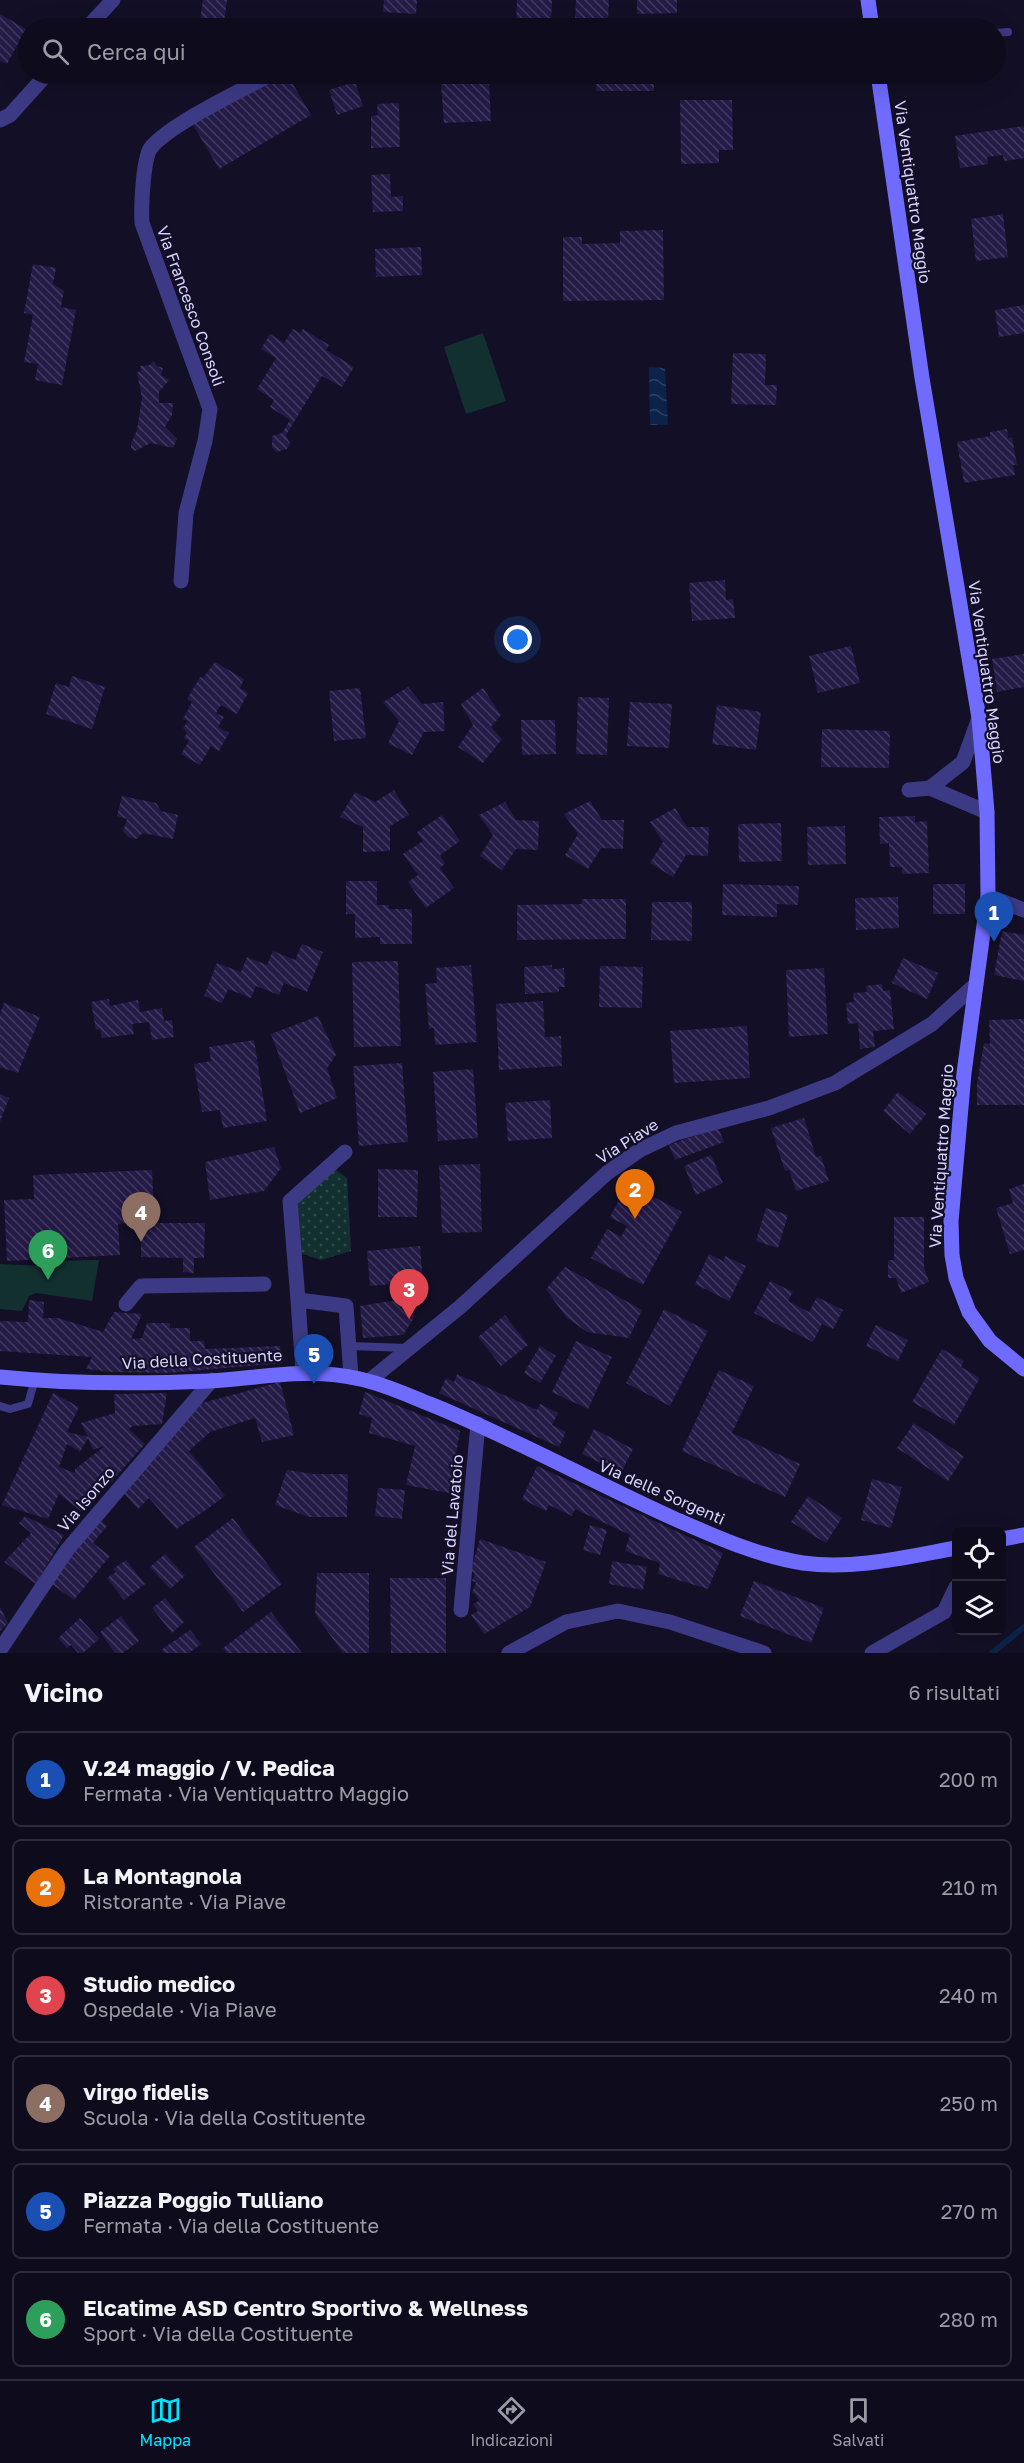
<!DOCTYPE html>
<html lang="it">
<meta charset="utf-8">
<style>
body{margin:0;font-family:"Golos Text",sans-serif;background:#1c1929;color:#f1f3f6}
.controls{position:absolute;right:18px;bottom:18px;display:grid;overflow:hidden;border-radius:9px;box-shadow:0 6px 24px #0002}
.controls button{width:54px;height:54px;display:grid;place-items:center;padding:0;border:0;border-bottom:2px solid #2e2b3b;background:#0e0b1c;color:#f1f3f6;font:30px sans-serif}
.you{position:absolute;left:518px;top:640px;width:21px;height:21px;margin:-15px;border:4px solid #fff;border-radius:50%;background:#1a73e8;box-shadow:0 0 0 9px #1a73e833}
.badge{display:grid;place-items:center;width:39px;height:39px;border-radius:50%;background:#00e5ff;color:#fff;font-size:20px;font-weight:700}
.pin{position:absolute;translate:-50% -50px;filter:drop-shadow(0 2px 3px #0008)}
.pin::after{content:'';position:absolute;top:32px;width:21px;height:18px;background:inherit;clip-path:polygon(0 0,100% 0,50% 100%)}
.list{margin:0;padding:0;list-style:none}
h2{display:flex;justify-content:space-between;align-items:center;height:78px;margin:0;padding:0 24px;font-size:26px}
h2 small{font-size:20px;font-weight:400;color:#9b9ba3}
.list li{display:grid;grid-template-columns:39px 1fr auto;gap:18px;align-items:center;box-sizing:border-box;height:96px;margin:0 12px 12px;padding:0 12px;border:2px solid #2e2b3b;border-radius:9px}
.list b{display:block;font-size:22px;white-space:nowrap}
.list p{margin:0;font-size:20px;white-space:nowrap;color:#9b9ba3}
.list em{font-size:20px;font-style:normal;color:#9b9ba3}
.icon{flex:none;width:33px;height:33px;fill:none;stroke:currentColor;stroke-width:2;stroke-linecap:round;stroke-linejoin:round}
.map{position:relative;flex:none;width:1024px;height:1653px;overflow:hidden}
.search{position:absolute;background:#0e0b1c;box-shadow:0 6px 24px #0002;left:18px;right:18px;top:18px;height:66px;display:flex;align-items:center;gap:15px;box-sizing:border-box;padding:0 21px;border-radius:33px;color:#9b9ba3;font-size:22px}
.sheet{height:726px;background:#0e0b1c}
nav{display:flex;justify-content:space-around;align-items:center;box-sizing:border-box;height:84px;border-top:2px solid #2e2b3b;background:#0e0b1c;font-size:16px;color:#9b9ba3}
nav a{display:grid;justify-items:center;gap:3px}
nav .on{color:#00e5ff}
.map>svg:first-child{display:block}
</style>
<div class="map">
<svg width="1024" height="1653" viewBox="0 0 1024 1653">
<defs>
<pattern id="park-dots" width="8" height="8" patternUnits="userSpaceOnUse" patternTransform="scale(1.5)"><rect width="8" height="8" fill="#12302f"/><path d="M2 2h.1M6 6h.1" fill="none" stroke="#344d4e" stroke-width="1.8" stroke-linecap="round"/></pattern>
<pattern id="water-waves" width="16" height="10" patternUnits="userSpaceOnUse" patternTransform="scale(1.5)"><rect width="16" height="10" fill="#0c2248"/><path d="M0 5q4-4 8 0t8 0" fill="none" stroke="#2f4163"/></pattern>
<pattern id="building-back-hatch" width="6" height="6" patternUnits="userSpaceOnUse" patternTransform="scale(1.5)"><rect width="6" height="6" fill="#241b47"/><path d="M-1 5l2 2M0 0l6 6M5-1l2 2" fill="none" stroke="#433b63"/></pattern>
</defs>
<rect width="100%" height="100%" fill="#130f26"/>
<!-- park -->
<path fill="url(#park-dots)" d="M330,1166l17,12 4,73 -30,9 -27,-9 -4,-50z"/>
<!-- pitch -->
<path fill="#12302f" d="M483,333l23,68 -40,13 -22,-67z
M0,1240v24l44,2v-5l55,-1 -7,41 -56,-8 -7,3 -7,15 -22,-2z"/>
<!-- water -->
<path fill="url(#water-waves)" d="M649,367l16,1 3,57h-18z"/>
<g fill="none" stroke-linecap="round" stroke-linejoin="round">
<!-- stream -->
<path stroke="#0c2248" stroke-width="6" d="M992,1653l32,-26"/>
</g>
<!-- building -->
<path fill="url(#building-back-hatch)" fill-rule="evenodd" d="M203,0h24l-3,23 -24,-3z
M384,0h33l-1,14 -33,-2z
M517,0h35l-1,25 -35,-2z
M576,0h33l-1,23 -33,-2z
M637,0h40v13l-40,1z
M0,14l26,15 -19,35 -7,-3z
M199,74h38l-9,4 -29,-1z
M276,74h11l24,41 -92,54 -27,-46z
M596,74h58v17h-58z
M355,82l8,24 -26,9 -8,-25z
M489,82l2,39 -47,2 -3,-39z
M680,100h52l1,50h-14v13l-38,1z
M399,103l1,44 -29,1v-32l7,-1 -1,-11z
M1024,126v32l-20,3 -1,-6 -16,2 1,7 -28,4 -5,-32z
M390,174l1,23 12,-1v15l-30,1 -2,-37z
M1003,214l5,43 -32,4 -5,-42z
M663,230l1,70 -101,1v-64h19v7l38,-1v-12z
M421,247l1,28 -46,2 -1,-28z
M33,264l23,4 -3,16 11,7 -3,16 15,3 -14,75 -27,-5 3,-16 -14,-2 9,-47 -9,-2z
M1024,305v28l-25,4 -4,-27z
M293,329l7,4 3,-4 26,16 -3,5 28,17 -12,20 -20,-11 -36,59 4,9 -3,5 -11,3 -4,-5v-11l10,-3 8,-13 -20,-13 4,-7 -17,-11 19,-31 -15,-9 9,-15 14,9z
M733,353l33,1 -1,31h12l-1,20 -45,-1z
M153,361l4,5 6,2 -2,7 8,5 -10,12v11h14l-1,12 -7,12 12,12 -4,9 -22,-5 -16,8 -4,-3v-4l6,-14 5,-32 -5,-25 4,-3 -1,-4 10,-1z
M1007,429l1,9 4,-1 5,28h-4l2,10 -51,8 -7,-41 33,-6v-4z
M725,580l1,20 7,-1 2,19 -43,3 -3,-38z
M851,646l9,37 -42,10 -9,-37z
M1024,654v33l-27,5 -5,-33z
M215,662l29,17 -4,9 8,5 -11,21 -16,-9 -5,8 8,4 -6,10 11,6 -10,18 -8,-5 -11,19 -19,-11 8,-13 -5,-3 3,-5 -4,-5 5,-7 -5,-2 9,-17 -5,-3 13,-22 3,1z
M72,676l33,11 -13,42 -46,-15 10,-31 13,4z
M408,687l14,17 21,-2 2,29 -21,1 -12,23 -24,-12 11,-22 -16,-19z
M360,688l6,50 -32,3 -5,-50z
M483,688l18,27 -10,12 11,12 -19,24 -25,-16 15,-22 -12,-21z
M578,697l31,1 -2,57 -31,-1z
M630,702l42,2 -3,44 -42,-2z
M717,705l44,7 -5,38 -44,-6z
M521,720h34l1,34 -34,1z
M822,729l68,2 -1,37 -68,-1z
M394,790l15,25 -19,11v25l-27,1v-25l-23,-10 15,-25 20,10z
M122,796l34,7 5,8 17,4 -5,24 -30,-6 -7,6 -8,-2 -5,-6 4,-12 -10,-3z
M590,801l12,19h22l-1,29 -22,-1 -13,21 -23,-14 13,-21 -14,-20z
M505,802l11,18 23,1 -1,29 -22,-1 -14,21 -22,-14 13,-21 -14,-20z
M675,808l12,19h22l-1,29 -22,-1 -13,22 -23,-14 13,-21 -13,-20z
M442,815l18,26 -20,14 5,9 -5,4 14,20 -28,20 -18,-26 10,-7 -15,-21 20,-13 -6,-9z
M915,816v6l12,-1 2,52 -27,1v-7h-12l-1,-24 -9,1 -1,-27z
M781,823l1,38 -43,1 -1,-38z
M845,826l1,38 -38,1 -1,-38z
M346,881h31v24h12v4h23v35h-32v-7l-25,1v-24h-9z
M723,884l76,2 -1,19 -21,-1v13l-55,-2z
M933,884h32v30h-32z
M898,897l1,31 -43,2 -1,-32z
M582,899h44v40l-109,1v-35l65,-1z
M652,902h40v39l-41,-1z
M1002,931l22,4v46l-30,-6z
M302,944l21,8 -16,40 -23,-9 -5,12 -23,-9 -5,12 -23,-9 -6,14 -18,-7 13,-33 24,9 6,-15 20,8 6,-14 22,9z
M903,958l35,15 -11,26 -35,-16z
M398,961l3,85 -47,1 -2,-85z
M471,965l6,77 -42,3 -1,-17 -5,1 -4,-45 12,-1 -1,-15z
M552,965v4l12,-1 1,19h-6v5l-34,2 -1,-27z
M600,966l43,1 -1,41 -43,-1z
M824,968l4,66 -39,3 -3,-67z
M882,984l1,7 7,-1 4,39 -21,2 2,16 -15,2 -2,-26 -10,1 -2,-21 8,-1 -1,-9 14,-1 -1,-6z
M109,999l1,7 28,-6 2,12 22,-4 2,13 8,-1 2,17 -22,3 -3,-18 -17,2 2,10 -32,4 -2,-9 -4,1 -5,-28z
M543,1001l2,36 16,-1 1,30 -63,4 -3,-66z
M4,1003l36,14 -22,56 -18,-6v-53z
M318,1016l18,39 -9,13 10,30 -37,15 -29,-79z
M1024,1019v86h-47v-21l7,-41 6,1 -1,-24z
M747,1026l3,52 -76,5 -4,-52z
M254,1040l13,81 -44,7 -3,-18 -18,2 -8,-48 17,-3 -2,-14z
M402,1063l6,79 -49,4 -6,-80z
M473,1069l5,69 -40,3 -5,-69z
M898,1092l28,22 -16,20 -27,-23z
M0,1094l9,4 -9,24z
M550,1100l2,38 -44,3 -3,-38z
M804,1118l12,39 5,-1 8,25 -33,10 -7,-21 -4,1 -14,-43z
M718,1127l6,15 -49,18 -6,-15z
M274,1147l7,21 -17,23 -54,9 -5,-38z
M711,1155l12,28 -27,12 -12,-29z
M480,1164l2,68 -40,1 -3,-68z
M378,1169l40,1 -1,47h-39z
M152,1170l2,40 -27,2 1,11 -10,1 2,31 -113,6 -3,-61 30,-1 -1,-24z
M628,1183l54,29 -39,73 -52,-27 16,-29 14,8 6,-11 -17,-9z
M1024,1184v66l-14,4 -14,-46 17,-5 -4,-14z
M766,1208l22,7 -10,33 -22,-7z
M894,1217h30v50l5,15 -28,11 -5,-15h-8v-18h6z
M141,1223h64l-1,35h-10v15l-11,-1v-14l-42,-1z
M420,1246l3,35 -53,5 -3,-35z
M709,1254l14,7 2,-5 21,10 -17,35 -34,-17z
M565,1267l77,43 -13,28 -42,-6 -21,-15 -20,-28z
M770,1281l23,11 -5,9 21,11 8,-15 26,13 -10,19 -11,-5 -9,18 -59,-29z
M29,1300l15,2 -1,16h15l45,14 11,-20 28,2 -11,25 11,-1 5,-15h23v5h20v13h14l1,8 75,-3 2,17 -114,10 -56,-1 -26,-3 6,-12 -92,-6v-30l28,1z
M391,1301l11,2 13,13 -12,19 -40,3 -3,-32z
M664,1309l44,22 -38,75 -44,-23z
M505,1315l23,30 -27,21 -23,-29z
M876,1325l32,15 -10,21 -32,-15z
M576,1341l36,16 -24,52 -36,-17z
M540,1346l16,10 -16,27 -16,-10z
M942,1349l22,12 -3,6 19,11 -26,47 -42,-23z
M719,1370l35,16 -22,47 68,31 -15,33 -103,-46z
M457,1374l80,36 3,-6 18,9 -6,12 14,7 -7,15 -120,-54 7,-15 8,4z
M280,1382l14,53 -32,7 -7,-24 -45,14 -21,19 36,45 -25,18 -24,15 -27,-31 -11,11 -17,-19 81,-87z
M365,1392l95,39 -11,62 -43,-8 9,-39 -46,-13 3,-15 -13,-4z
M53,1393l26,14 -12,25 21,5 -7,-14 34,-10 -1,-19 53,-1 -5,31 -29,2 -4,3 16,15 -35,39 -29,28 -22,-17 -11,25 -46,-14zM88,1438l5,12 12,-4 -30,23v4l-16,-6 8,-23 13,8z
M914,1423l50,33 -16,25 -51,-33z
M594,1429l39,20 -12,24 -39,-19z
M537,1466l186,87 -15,36 -50,-15 2,-11 -35,-12 5,-16 -55,-26 -3,7 -23,-11 -3,6 -24,-12z
M287,1470l26,4h35l-1,43h-38l-34,-12z
M872,1479l30,8 -11,41 -30,-8z
M378,1488l27,2 -3,29 -27,-3z
M808,1496l34,22 -16,25 -35,-21z
M25,1516l39,19 -28,49 -32,-22 27,-29 -12,-10z
M97,1517l10,9 -14,17 17,13 -36,44 -25,-18z
M233,1518l49,66 -39,28 -49,-65z
M590,1525l17,5 -7,25 -17,-5z
M480,1539l66,23 -16,45 -46,27 -13,-19 7,-4 -5,-7 6,-3 -4,-7 -3,-1 4,-11 -4,-1 3,-7 -4,-4z
M165,1554l20,22 -15,13 -20,-22z
M126,1560l19,24 -21,16 -17,-22 9,-6 -3,-3z
M612,1561l35,6 -4,23 -34,-6z
M317,1573h52v80h-26l-28,-39z
M390,1578h56v75h-55z
M754,1581l70,27 -13,35 -71,-27z
M165,1598l19,24 -12,11 -20,-25z
M0,1607l8,16 -8,8z
M271,1612l31,41h-75l-4,-5z
M121,1616l18,25 -16,12h-8l-15,-21z
M80,1618l19,21 -16,14h-5l-7,-8 -4,3 -9,-10z
M190,1630l11,14 -12,9h-25l-3,-3z"/>
<g fill="none" stroke-linecap="round" stroke-linejoin="round">
<!-- lane -->
<path stroke="#3d3a85" stroke-width="8" d="M996,33l12,-1
M349,1346l59,2
M0,1406l10,3 18,-5 7,-25"/>
<!-- street -->
<path stroke="#3d3a85" stroke-width="15" d="M87,28l26,-28
M0,120l10,-5 37,-41
M181,581l5,-68 19,-72 5,-32 -68,-186c-1,-15 1,-62 8,-74 16,-23 94,-60 122,-75
M979,718l-16,44 -33,26 57,24
M909,790l21,-2
M988,896l36,14
M298,1300l-8,-99 55,-49
M126,1304l15,-18 123,-2
M303,1373l-5,-73 48,6 5,71
M369,1381l91,-74 147,-134 33,-23 36,-17 93,-25 66,-25 97,-59 44,-40
M461,1610l17,-186
M0,1650l67,-100 145,-170
M509,1653l57,-31 52,-11 52,11 94,31
M872,1653l72,-41 12,-25"/>
<!-- secondary -->
<path stroke="#6f6bff" stroke-width="15" d="M868,0l4,28
M878,74l44,304 57,340 8,94 1,84 -24,177 -13,148 1,34 4,23 13,34 21,29 34,28
M0,1377c69,7 141,7 210,4 51,-3 99,-14 150,-2 24,5 47,16 70,25 84,34 163,78 245,115 41,18 83,37 128,44 51,7 103,-6 153,-15
M1002,1539l22,-4"/>
</g>
<g text-anchor="middle" stroke-width="4.5" stroke-linejoin="round" paint-order="stroke">
<!-- street labels -->
<g font-size="16" fill="#d9d4ff" stroke="#130f26">
<text transform="translate(913 192) rotate(82)" y="6">Via Ventiquattro Maggio</text>
<text transform="translate(191 306) rotate(70)" y="6">Via Francesco Consoli</text>
<text transform="translate(987 672) rotate(82)" y="6">Via Ventiquattro Maggio</text>
<text transform="translate(627 1141) rotate(-32)" y="6">Via Piave</text>
<text transform="translate(941 1156) rotate(-86)" y="6">Via Ventiquattro Maggio</text>
<text transform="translate(202 1359) rotate(-3)" y="6">Via della Costituente</text>
<text transform="translate(662 1492) rotate(24)" y="6">Via delle Sorgenti</text>
<text transform="translate(86 1499) rotate(-50)" y="6">Via Isonzo</text>
<text transform="translate(452 1515) rotate(-85)" y="6">Via del Lavatoio</text>
</g>
</g>
</svg>
<div class="controls">
<button><svg class="icon" aria-label="locate" viewBox="0 0 24 24"><circle cx="12" cy="12" r="6"/><path d="M12 2v4M12 18v4M2 12h4M18 12h4"/></svg></button>
<button><svg class="icon" aria-label="layers" viewBox="0 0 24 24"><path d="M12 4l9 5-9 5-9-5zM3 14l9 5 9-5"/></svg></button>
</div>
<div class="you"></div>
<div class="pin badge" style="left:994px;top:942px;background:#1a4fb4">1</div>
<div class="pin badge" style="left:635px;top:1219px;background:#e8710a">2</div>
<div class="pin badge" style="left:409px;top:1319px;background:#e0444e">3</div>
<div class="pin badge" style="left:141px;top:1242px;background:#8d6e63">4</div>
<div class="pin badge" style="left:314px;top:1384px;background:#1a4fb4">5</div>
<div class="pin badge" style="left:48px;top:1280px;background:#2e9e5b">6</div>
<div class="search"><svg class="icon" aria-label="search" viewBox="0 0 24 24"><circle cx="10" cy="10" r="6"/><path d="M15 15l6 6"/></svg>Cerca qui</div>
</div>
<section class="sheet">
<h2>Vicino<small>6 risultati</small></h2>
<ul class="list">
<li><span class="badge" style="background:#1a4fb4">1</span><div><b>V.24 maggio / V. Pedica</b><p>Fermata · Via Ventiquattro Maggio</p></div><em>200 m</em></li>
<li><span class="badge" style="background:#e8710a">2</span><div><b>La Montagnola</b><p>Ristorante · Via Piave</p></div><em>210 m</em></li>
<li><span class="badge" style="background:#e0444e">3</span><div><b>Studio medico</b><p>Ospedale · Via Piave</p></div><em>240 m</em></li>
<li><span class="badge" style="background:#8d6e63">4</span><div><b>virgo fidelis</b><p>Scuola · Via della Costituente</p></div><em>250 m</em></li>
<li><span class="badge" style="background:#1a4fb4">5</span><div><b>Piazza Poggio Tulliano</b><p>Fermata · Via della Costituente</p></div><em>270 m</em></li>
<li><span class="badge" style="background:#2e9e5b">6</span><div><b>Elcatime ASD Centro Sportivo &amp; Wellness</b><p>Sport · Via della Costituente</p></div><em>280 m</em></li>
</ul>
</section>
<nav>
<a class="on"><svg class="icon" aria-label="map" viewBox="0 0 24 24"><path d="M3 6l6-2 6 2 6-2v14l-6 2-6-2-6 2zM9 4v14M15 6v14"/></svg>Mappa</a>
<a><svg class="icon" aria-label="directions" viewBox="0 0 24 24"><path d="M12 3l9 9-9 9-9-9zM9 14v-3h6M13 9l2 2-2 2"/></svg>Indicazioni</a>
<a><svg class="icon" aria-label="saved" viewBox="0 0 24 24"><path d="M7 4h10v16l-5-4-5 4z"/></svg>Salvati</a>
</nav>
